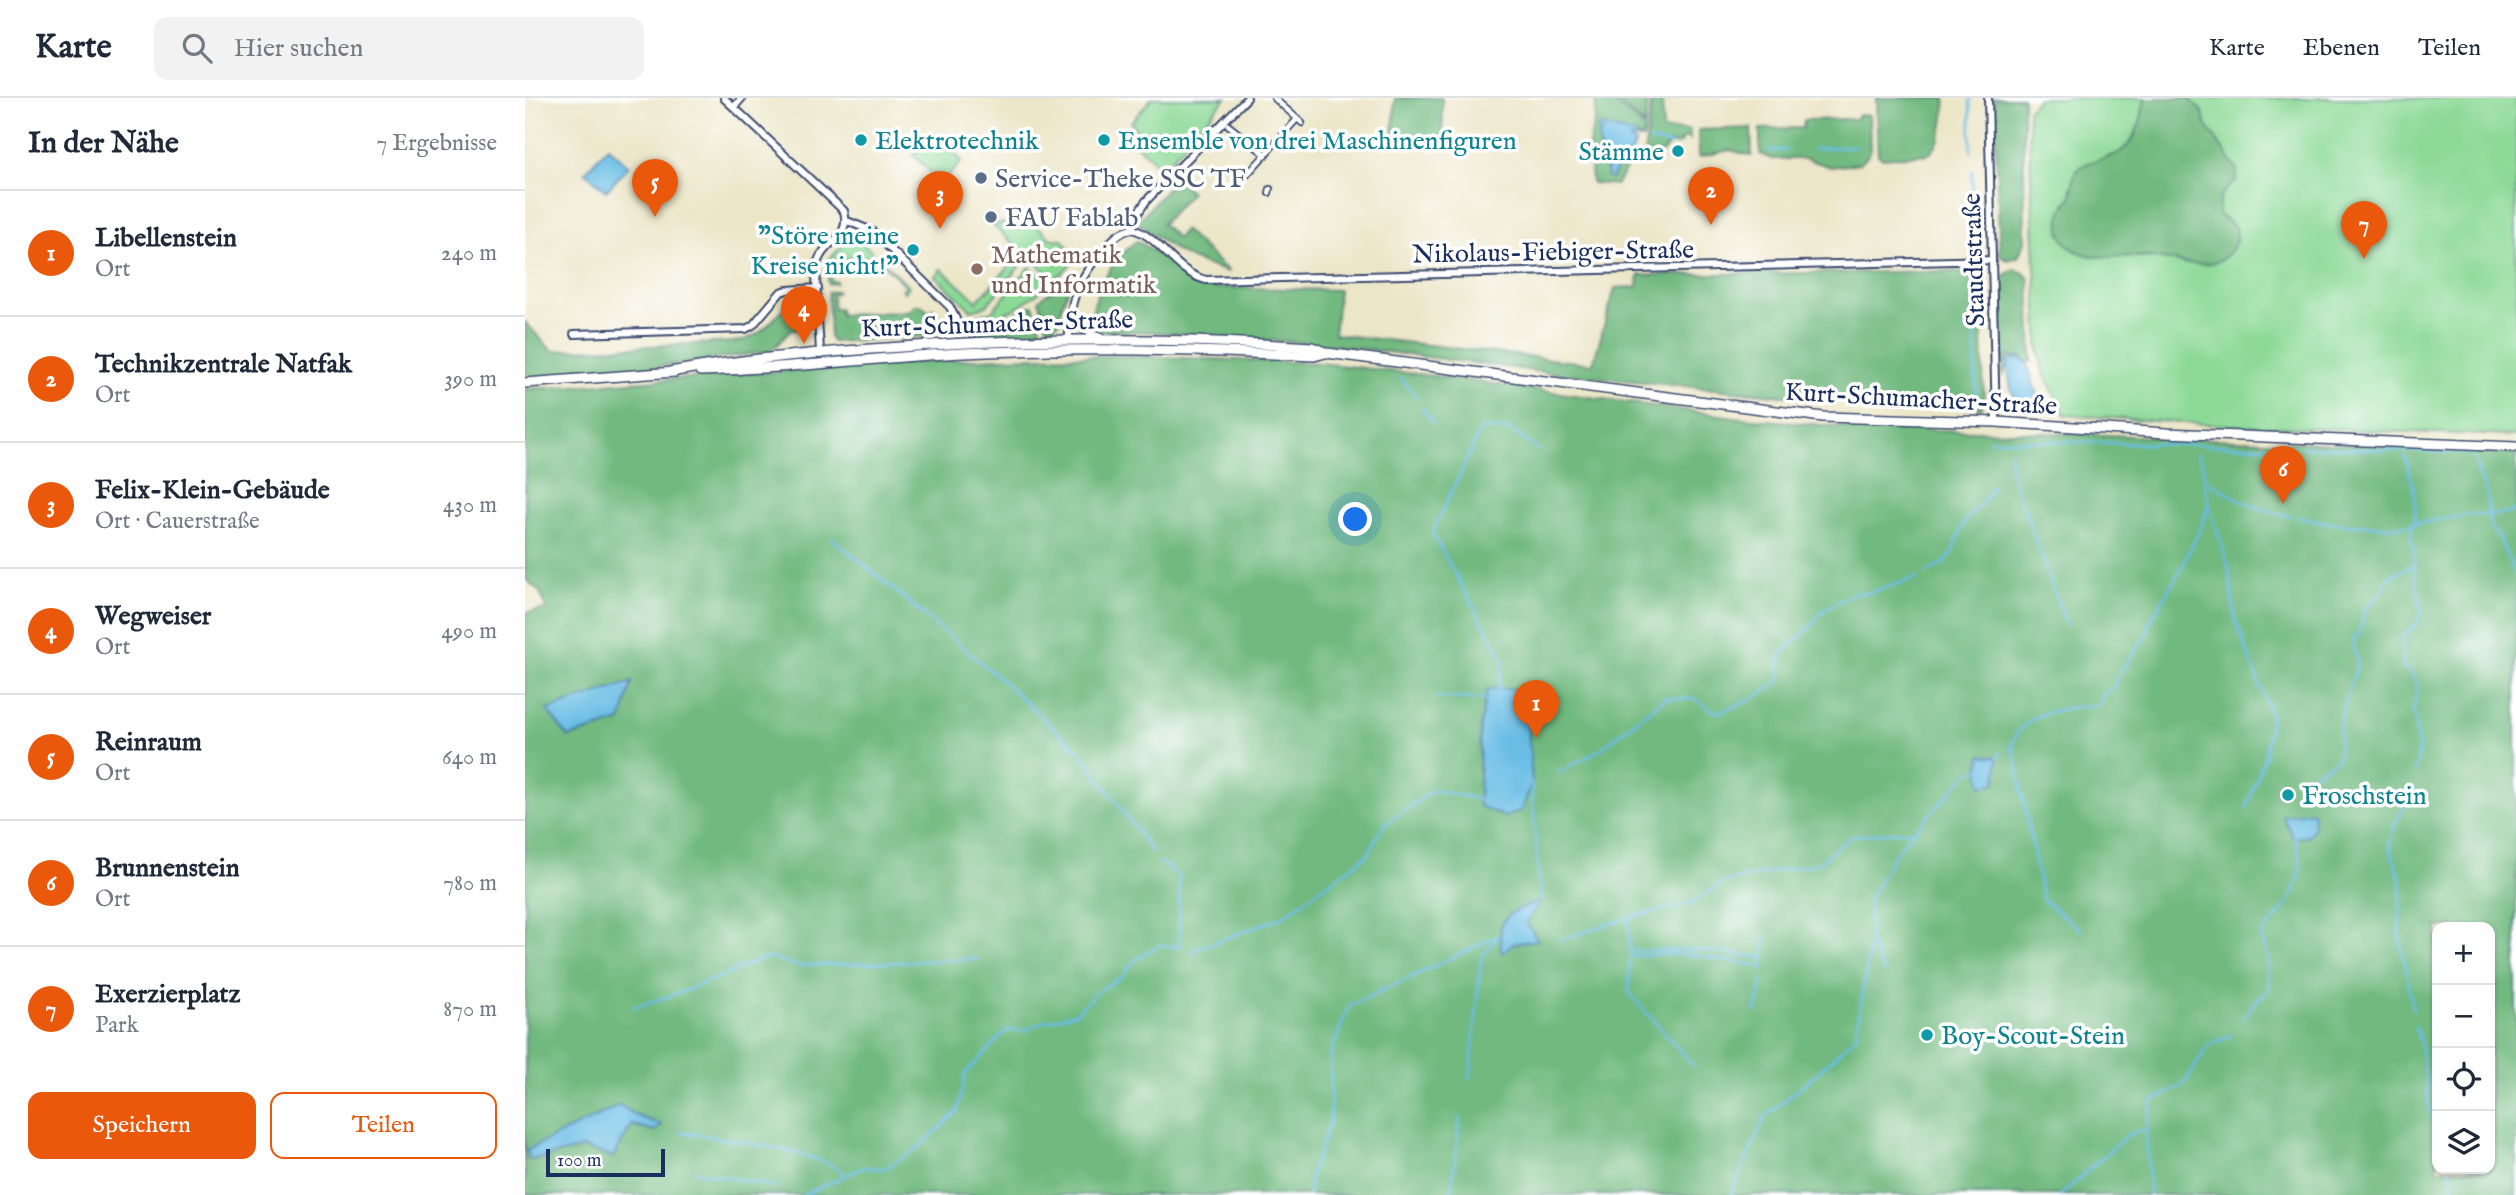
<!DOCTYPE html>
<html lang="de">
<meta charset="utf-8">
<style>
body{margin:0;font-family:"IM FELL English",serif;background:#f2f2f3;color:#1f2937}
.controls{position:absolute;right:21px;bottom:21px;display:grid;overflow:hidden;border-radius:14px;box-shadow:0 2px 5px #0004}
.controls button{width:63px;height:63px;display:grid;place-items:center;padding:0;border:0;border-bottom:2px solid #e0e1e3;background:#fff;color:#1f2937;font:35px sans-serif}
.scale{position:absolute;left:21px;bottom:18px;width:119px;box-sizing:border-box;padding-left:7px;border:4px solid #1b2f5e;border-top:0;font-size:19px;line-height:24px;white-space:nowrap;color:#1b2f5e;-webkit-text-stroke:5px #fff;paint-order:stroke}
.you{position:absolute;left:831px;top:422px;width:24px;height:24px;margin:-18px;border:5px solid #fff;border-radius:50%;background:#1a73e8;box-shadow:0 0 0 10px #1a73e833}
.badge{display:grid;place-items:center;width:46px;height:46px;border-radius:50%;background:#ea580c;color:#fff;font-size:23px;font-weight:700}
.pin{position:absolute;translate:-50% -58px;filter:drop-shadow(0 2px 4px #0008)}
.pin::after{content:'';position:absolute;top:37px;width:24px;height:21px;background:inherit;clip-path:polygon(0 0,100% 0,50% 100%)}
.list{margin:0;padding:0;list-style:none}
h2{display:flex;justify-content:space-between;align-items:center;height:91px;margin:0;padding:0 28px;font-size:30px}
h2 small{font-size:23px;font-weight:400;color:#747a83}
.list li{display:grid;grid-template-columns:46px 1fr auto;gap:21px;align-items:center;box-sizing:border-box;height:126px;padding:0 28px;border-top:2px solid #e0e1e3}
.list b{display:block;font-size:26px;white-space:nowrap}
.list p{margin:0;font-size:23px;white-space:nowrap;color:#747a83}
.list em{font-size:23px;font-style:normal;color:#747a83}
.actions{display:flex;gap:14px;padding:21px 28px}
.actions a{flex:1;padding:16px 0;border:2px solid #ea580c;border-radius:14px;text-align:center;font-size:24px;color:#ea580c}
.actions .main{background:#ea580c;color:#fff}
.icon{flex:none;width:38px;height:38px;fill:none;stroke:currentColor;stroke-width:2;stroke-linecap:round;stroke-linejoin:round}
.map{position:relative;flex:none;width:1991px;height:1097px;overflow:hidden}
header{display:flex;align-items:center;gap:42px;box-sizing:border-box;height:98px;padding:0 35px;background:#fff;border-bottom:2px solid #e0e1e3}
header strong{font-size:33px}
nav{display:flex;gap:38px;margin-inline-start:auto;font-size:24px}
.search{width:490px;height:63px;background:#f2f2f3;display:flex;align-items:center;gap:18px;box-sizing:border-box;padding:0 24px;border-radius:14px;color:#747a83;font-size:26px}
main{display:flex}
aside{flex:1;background:#fff}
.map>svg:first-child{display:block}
</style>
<header>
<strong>Karte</strong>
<div class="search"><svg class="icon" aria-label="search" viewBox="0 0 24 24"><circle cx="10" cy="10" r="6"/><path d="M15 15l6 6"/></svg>Hier suchen</div>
<nav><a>Karte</a><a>Ebenen</a><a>Teilen</a></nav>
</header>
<main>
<aside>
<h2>In der Nähe<small>7 Ergebnisse</small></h2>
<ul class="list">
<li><span class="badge">1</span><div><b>Libellenstein</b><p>Ort</p></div><em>240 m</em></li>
<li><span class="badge">2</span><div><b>Technikzentrale Natfak</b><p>Ort</p></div><em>390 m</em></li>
<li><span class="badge">3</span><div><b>Felix-Klein-Gebäude</b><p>Ort · Cauerstraße</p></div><em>430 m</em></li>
<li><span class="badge">4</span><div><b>Wegweiser</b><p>Ort</p></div><em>490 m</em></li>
<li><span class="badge">5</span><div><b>Reinraum</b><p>Ort</p></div><em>640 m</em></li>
<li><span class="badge">6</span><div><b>Brunnenstein</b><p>Ort</p></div><em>780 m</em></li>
<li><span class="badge">7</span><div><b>Exerzierplatz</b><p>Park</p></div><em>870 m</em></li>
</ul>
<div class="actions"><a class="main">Speichern</a><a>Teilen</a></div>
</aside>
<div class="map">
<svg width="1991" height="1097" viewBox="0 0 1991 1097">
<rect width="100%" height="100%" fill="#fff"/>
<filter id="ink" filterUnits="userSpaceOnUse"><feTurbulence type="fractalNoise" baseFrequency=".0143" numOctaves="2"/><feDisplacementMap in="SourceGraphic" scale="14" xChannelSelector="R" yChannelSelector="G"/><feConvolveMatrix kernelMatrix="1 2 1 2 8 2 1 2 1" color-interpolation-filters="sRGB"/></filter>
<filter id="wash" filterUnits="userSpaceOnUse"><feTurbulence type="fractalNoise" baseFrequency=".00686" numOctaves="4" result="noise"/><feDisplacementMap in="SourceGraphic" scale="28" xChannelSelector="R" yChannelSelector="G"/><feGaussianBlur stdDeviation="1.57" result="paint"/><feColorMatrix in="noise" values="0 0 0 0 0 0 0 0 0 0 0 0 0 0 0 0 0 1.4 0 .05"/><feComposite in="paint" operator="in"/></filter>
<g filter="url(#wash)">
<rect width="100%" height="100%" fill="#ece6c8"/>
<!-- green -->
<path fill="#8cd996" stroke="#54847a" stroke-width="2" d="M627,0h74l-66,74 -7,-12 -21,-19 6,-7 -7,-12z
M1513,0h107l-5,26 -13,23 -9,7 -11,3 -36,31 1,8 -7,8 62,52 38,3 22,5 18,-141 -2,-10 -14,-15h327v338l-296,-11 -155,-10 -22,-43 -4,-20 -11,-242z
M408,35l29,28 -20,22 -29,-28z
M503,119l23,22h10l13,15 5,-2 2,2 -26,26 -64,-56 20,-1 5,-5z
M326,141l10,3 48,44 -5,6 -2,-2 4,-5 -30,-27 -8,4 -1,-5 -31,2v7h-6l1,15h5v2l-8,1v-23l18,-20z
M494,158l5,5 -38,45 -15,4 -36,-34 6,-7 36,32z
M505,169l20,18 -36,24 -30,13 -7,-7 14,-3z"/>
<!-- forest -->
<path fill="#71b97f" stroke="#46746e" stroke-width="2" fill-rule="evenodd" d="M870,0h47l1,41 -50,-5z
M1071,0h13l36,30 -2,11 -10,-5 -34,-5 3,3 -4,23 7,1 2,13 5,9 5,-14 14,-9v6l-15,24 -24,-2 -3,-39 6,-24z
M1088,0h35l-3,27z
M1127,0h10l1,33 27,-1v10l-5,-3 -7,8 -8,-2 -8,10 -18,2z
M1351,0h70c-2,18 -2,44 -18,56l-46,4 -4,-3z
M1469,0h29l2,143 -7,16 -10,3 -8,-4z
M1620,0h44l14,15 2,10 32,47 -1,11c-13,10 -19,17 -17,34 10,8 23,12 16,28 -14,37 -65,15 -92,13 -26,-1 -57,8 -77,-13 -8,-8 -8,-25 -3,-35 3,-4 8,-9 9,-14 1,-10 0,-21 10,-28 14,-9 32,-6 44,-19 13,-13 16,-31 19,-49z
M1332,17h12l1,38 -10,10 -29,4 -24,-8h-35l-12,-5v-25l43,-1 1,-8 52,-1z
M1226,30l1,28 -22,-6 -31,7 -1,-27z
M652,80l14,14 -29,32 15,14 7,-8 45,42c-44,-12 -56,-22 -92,-50z
M611,143c23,10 40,32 61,46l142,3 -5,44 259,30 22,-76 23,-1 1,-12 341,-4 4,127 -2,10 -167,-9 -272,-27 -218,-28 -175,-12 -55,-1 -5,-13 10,-32 15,-25z
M1489,171l10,4 5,6 3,82 -4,1 -7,-5h-15v10l-3,10 -3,-84 2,-16z
M541,181l4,3 -8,24 -2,15 -12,9 -9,-30z
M312,193v2l-5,1 1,14 6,1 1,6 72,-4 2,-6h7l8,8 4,-4 5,5v13l-7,9 -97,6 -4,-3 -2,-47z
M274,202l6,1 6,9 1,10 -8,9 -13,1 -20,21 -158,22 -88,5v-56l27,29 181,-9c39,-4 43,-38 66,-42z
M508,207l9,26 -26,5 -38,2 -3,-6z
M604,258l191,7 131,15 290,40 118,10 196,5 367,14 94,6v742h-1991v-582l22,-4 -7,-17 -15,-14v-189c201,-11 402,-34 604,-33zM107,584l-11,39 -52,16 -21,-27zM994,591l-40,117 1,-79zM1912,829h53v242h-53zM95,1007l17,11 24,9 -6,6 -23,-6 -19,32 -30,-9 -53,12 -3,-10z"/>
<!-- water -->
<path fill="#69bde5" stroke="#4276a2" stroke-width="2" d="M1076,28l32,8 7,5h-10l5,4c-3,18 -17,14 -23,35h-4l-1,-9 -6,-4 4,-9 -7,-1 2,-6 -2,-13 4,-4 -4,-3z
M83,49l21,19 -23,25 -21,-19z
M1494,260l8,5 11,36 -2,5c-28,3 -27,-23 -28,-44z
M107,584l-11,39 -53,16 -21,-27z
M962,591h32l7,11 6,82 -10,28 -17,7 -26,-11 1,-79z
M1456,657l17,2 -2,26 -14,3 -3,-16z
M1788,713l1,17 -7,9h-14l-11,-21z
M1016,803l-15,22 12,17 -25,4 -11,9c-8,-37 8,-41 39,-52z
M95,1007l17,11 25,9 -7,6 -23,-6 -19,32 -30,-9 -53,12 -3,-10z"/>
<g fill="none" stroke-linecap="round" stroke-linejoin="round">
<!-- stream -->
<path stroke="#69bde5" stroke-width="2.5" d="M1445,0l1,53
M1125,43l21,4
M1288,51l43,-3
M1243,53l18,-1
M1447,73l1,80
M1449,174l2,128
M876,280l15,18
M897,310l11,14
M1465,342l301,7
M1778,349l169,6 1,2
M1485,354v19l57,155
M1949,361l13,37 3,31 9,11 17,39
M1682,382c31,20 46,29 83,36
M1685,409l18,58 7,54 36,97 -6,39 -19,54
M1773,419l33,6 60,4 79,-12 34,-1 12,-4
M307,440l172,144 76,70 72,100
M1889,468l8,46 -5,11 -15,15 1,28 9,8 6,14 -5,22 6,38 -3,24
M1401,475l18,-10 7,-8 15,-36 14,-13 13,-21
M974,591l4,-31 -71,-125 49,-104 29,1 30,20
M911,599l49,2
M1488,647l30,155 38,30
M1486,652c7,-42 56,-41 89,-45l4,-12 10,-6 6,-15 24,-33 9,-22 29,-50 21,-45 6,-17 -6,-40 -6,-11
M1473,659l3,-4
M1033,675l43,-24 64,-51 30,1 22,14 32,-12 30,-19 2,-28 30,-27 10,-15 22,-13 12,-6h13l49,-15
M1783,679l30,-18 2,-41 18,-55 -4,-14v-11l5,-4 7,-26 13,-13 8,-17 27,-13v-17l-4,-13c11,-27 3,-51 -5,-79
M1006,685l10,118
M1103,820l2,33 70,-1 64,8
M1035,842l68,-22 64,-15 34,-22 92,-18 33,-27 66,-6
M667,853l90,-34 85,-62 16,-29 51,-36 48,10
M1182,860l55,8
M1238,873l2,-35
M1359,875l-14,-31 -1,-43 28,-49 73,-79 9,-1
M109,909l51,-16 83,-34 30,9 180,-7
M1888,911l-14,-76 2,-51 -12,-37 6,-22 20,-34
M1231,914l6,-31
M1718,921l10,-15 15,-14v-32l-7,-23c20,-23 40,-41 39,-74 0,-8 -5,-18 -5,-27
M1890,929c13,35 9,75 22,110
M1169,968l-65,-73 1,-37 44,-2 27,2
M945,981l11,-121 16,-20
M1621,1030l3,67
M156,1034c40,7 138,18 165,43
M1924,1071l8,26
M170,1073l82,16
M279,1097l60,-28 20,2 33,-20 40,-37 9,-39 41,-43 18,1 15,-8 36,-10 22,-22 25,-15 12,-16 25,-15 19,2v-71l-20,-14
M784,1097l1,-18 20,-55 1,-69 18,-47 149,-70
M926,1097l9,-77
M1206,1097l34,-78 49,-41 42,-40 14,-94
M1536,1097l65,-59 20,-8 6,-26 32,-18 24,-38 23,-11"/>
</g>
</g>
<g filter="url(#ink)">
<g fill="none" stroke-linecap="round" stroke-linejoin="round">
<!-- pedestrian casing -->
<g stroke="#3a4a6e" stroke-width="8">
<path id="pedestrian" d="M749,0l28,25
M703,27l38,30
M712,88l60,-67
M744,95l1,-4"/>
</g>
<!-- minor casing -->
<g stroke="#3a4a6e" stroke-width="10">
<path id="minor" d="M199,0l120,113c7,28 -18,28 -26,50 -5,17 2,74 2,94
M1463,0l8,324
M209,9l8,-9
M322,123l25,10 78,76 6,12
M607,131c28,7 42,43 74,51l786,-20
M607,131l6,-16 8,-12 101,-103
M547,209c6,18 10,25 29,30
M49,236l172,-5 7,-4 28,-33 6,-2 31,-2
M544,243c-1,-41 10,-64 37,-94 9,-10 13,-15 26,-18"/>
</g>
<!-- secondary casing -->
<g stroke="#3a4a6e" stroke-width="12">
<path id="secondary" d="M175,273c88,-2 176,-14 264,-18 117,-6 234,-3 350,3l11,-3
M145,274c72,-13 144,-19 217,-24 142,-11 283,-11 425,-1l15,6 496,64 173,5 170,11 350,14
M0,285l150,-11"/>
</g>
<!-- pedestrian -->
<use href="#pedestrian" stroke="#fff" stroke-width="4.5"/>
<!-- minor -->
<use href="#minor" stroke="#fff" stroke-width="6"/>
<!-- secondary -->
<use href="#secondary" stroke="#fff" stroke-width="9"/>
</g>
</g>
<!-- markers -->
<g fill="#0f9aa8" stroke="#fff" stroke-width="2.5">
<circle cx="336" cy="42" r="7"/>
<circle cx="579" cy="42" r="7"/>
<circle cx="1153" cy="53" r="7"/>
<circle cx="388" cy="152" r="7"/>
<circle cx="1763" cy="697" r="7"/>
<circle cx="1402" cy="937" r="7"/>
</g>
<g fill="#5c6f8a" stroke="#fff" stroke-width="2.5">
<circle cx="456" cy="80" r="7"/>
<circle cx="466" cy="119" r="7"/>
</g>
<circle fill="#8d6e63" stroke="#fff" stroke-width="2.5" cx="452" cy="171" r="7"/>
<g text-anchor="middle" stroke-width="7" stroke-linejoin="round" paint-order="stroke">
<!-- culture labels -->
<g font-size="26" fill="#0d838f" stroke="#fff" text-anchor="start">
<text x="350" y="51">Elektrotechnik</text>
<text x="593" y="51">Ensemble von drei Maschinenfiguren</text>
<text x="1139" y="62" text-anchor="end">Stämme</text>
<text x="374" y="146" text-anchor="end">"Störe meine<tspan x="374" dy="30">Kreise nicht!"</tspan></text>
<text x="1777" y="706">Froschstein</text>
<text x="1416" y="946">Boy-Scout-Stein</text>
</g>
<!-- service labels -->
<g font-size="26" fill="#4e5e75" stroke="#fff" text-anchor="start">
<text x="470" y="89">Service-Theke SSC TF</text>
<text x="480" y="128">FAU Fablab</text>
</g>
<!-- street labels -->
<g font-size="26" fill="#1b2f5e" stroke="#fff">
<text transform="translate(1028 153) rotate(-1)" y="9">Nikolaus-Fiebiger-Straße</text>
<text transform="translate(1448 162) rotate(-92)" y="9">Staudtstraße</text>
<text transform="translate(472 225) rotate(-2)" y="9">Kurt-Schumacher-Straße</text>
<text transform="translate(1396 300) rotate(3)" y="9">Kurt-Schumacher-Straße</text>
</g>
<!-- education labels -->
<g font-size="26" fill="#785e54" stroke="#fff" text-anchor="start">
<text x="466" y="165">Mathematik<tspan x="466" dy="30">und Informatik</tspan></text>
</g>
</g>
</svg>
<div class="controls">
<button>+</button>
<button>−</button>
<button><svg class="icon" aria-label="locate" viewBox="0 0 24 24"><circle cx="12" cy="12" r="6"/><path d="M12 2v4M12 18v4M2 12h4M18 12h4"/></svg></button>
<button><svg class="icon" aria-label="layers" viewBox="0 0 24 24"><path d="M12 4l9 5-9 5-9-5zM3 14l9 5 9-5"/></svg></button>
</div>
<div class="scale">100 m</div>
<div class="you"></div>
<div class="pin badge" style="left:1011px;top:640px">1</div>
<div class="pin badge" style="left:1186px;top:127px">2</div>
<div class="pin badge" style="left:415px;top:131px">3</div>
<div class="pin badge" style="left:279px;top:246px">4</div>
<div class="pin badge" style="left:130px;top:119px">5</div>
<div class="pin badge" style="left:1758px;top:406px">6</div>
<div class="pin badge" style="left:1839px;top:161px">7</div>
</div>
</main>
